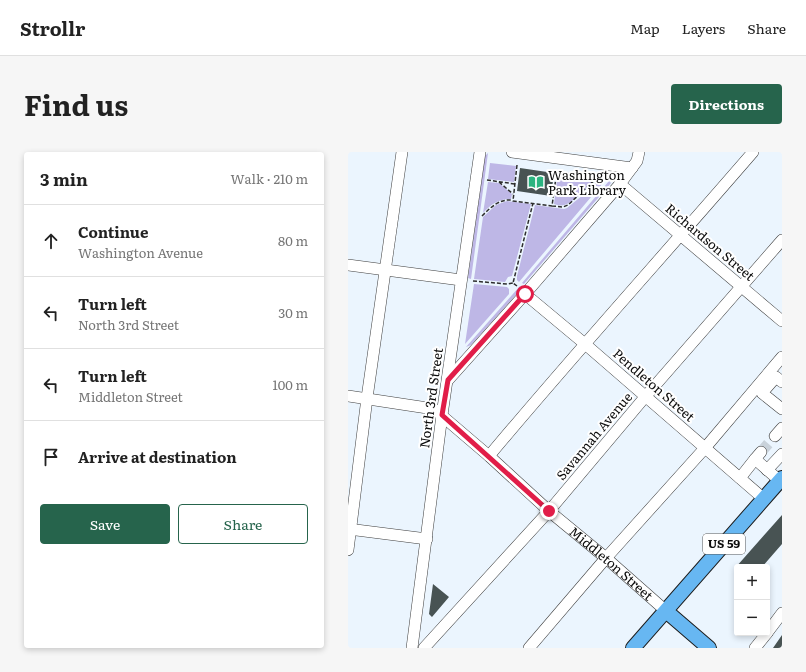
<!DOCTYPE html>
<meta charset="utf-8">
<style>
body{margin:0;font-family:Literata,serif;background:#f6f6f6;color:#222}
.controls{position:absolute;right:12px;bottom:12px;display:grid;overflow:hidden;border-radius:4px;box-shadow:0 2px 6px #0003}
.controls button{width:36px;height:36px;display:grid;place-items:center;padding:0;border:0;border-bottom:1px solid #e0e0e0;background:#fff;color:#222;font:20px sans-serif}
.stop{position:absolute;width:12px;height:12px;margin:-9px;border:3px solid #e11d48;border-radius:50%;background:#fff}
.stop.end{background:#e11d48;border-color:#fff;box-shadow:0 1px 4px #0008}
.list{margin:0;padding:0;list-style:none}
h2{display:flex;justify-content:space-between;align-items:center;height:52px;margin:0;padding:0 16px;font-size:17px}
h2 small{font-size:13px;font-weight:400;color:#767676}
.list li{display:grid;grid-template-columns:26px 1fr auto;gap:12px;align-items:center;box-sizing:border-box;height:72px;padding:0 16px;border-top:1px solid #e0e0e0}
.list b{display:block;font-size:15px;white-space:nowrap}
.list p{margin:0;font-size:13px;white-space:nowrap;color:#767676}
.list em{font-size:13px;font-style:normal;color:#767676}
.actions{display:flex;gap:8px;padding:12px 16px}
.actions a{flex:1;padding:9px 0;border:1px solid #26644c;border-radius:4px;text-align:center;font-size:14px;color:#26644c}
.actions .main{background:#26644c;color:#fff}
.icon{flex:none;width:22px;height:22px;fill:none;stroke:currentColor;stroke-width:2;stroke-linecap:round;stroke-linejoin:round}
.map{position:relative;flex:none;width:434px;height:496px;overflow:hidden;border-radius:4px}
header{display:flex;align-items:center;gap:24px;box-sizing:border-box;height:56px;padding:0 20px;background:#fff;border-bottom:1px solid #e0e0e0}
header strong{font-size:19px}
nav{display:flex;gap:22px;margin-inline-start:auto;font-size:14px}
.intro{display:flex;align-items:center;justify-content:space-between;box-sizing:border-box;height:96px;padding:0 24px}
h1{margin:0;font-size:28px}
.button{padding:10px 18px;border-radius:4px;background:#26644c;color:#fff;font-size:14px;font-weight:700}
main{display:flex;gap:24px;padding:0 24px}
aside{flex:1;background:#fff;border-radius:4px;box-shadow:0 2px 6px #0003}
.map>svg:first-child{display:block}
</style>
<header>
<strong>Strollr</strong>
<nav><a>Map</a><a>Layers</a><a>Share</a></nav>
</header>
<div class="intro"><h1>Find us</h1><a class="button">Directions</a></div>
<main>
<aside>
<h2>3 min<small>Walk · 210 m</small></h2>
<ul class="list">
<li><svg class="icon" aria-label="ahead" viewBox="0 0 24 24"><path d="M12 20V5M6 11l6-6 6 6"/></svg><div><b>Continue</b><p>Washington Avenue</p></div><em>80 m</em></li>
<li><svg class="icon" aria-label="left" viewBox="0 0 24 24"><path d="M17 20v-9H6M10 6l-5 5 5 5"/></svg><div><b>Turn left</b><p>North 3rd Street</p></div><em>30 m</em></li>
<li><svg class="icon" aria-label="left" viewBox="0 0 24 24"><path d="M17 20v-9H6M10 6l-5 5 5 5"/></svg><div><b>Turn left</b><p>Middleton Street</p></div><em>100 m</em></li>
<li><svg class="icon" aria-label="arrive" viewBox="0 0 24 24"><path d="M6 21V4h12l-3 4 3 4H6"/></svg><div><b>Arrive at destination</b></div></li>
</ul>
<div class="actions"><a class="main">Save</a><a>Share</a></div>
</aside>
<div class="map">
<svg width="434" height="496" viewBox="0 0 434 496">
<rect width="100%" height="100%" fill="#ebf5fe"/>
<!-- green -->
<path fill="#beb7e6" d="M140,1l-17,126 -3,-1 17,-122z
M142,11l26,3 -2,16 -26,-3z
M210,20h15l25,3c-5,8 -26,29 -34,30 -3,1 -7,0 -10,-1z
M253,24l7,1 -89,105 -2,-2v-4l18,-71 29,4 3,-1 22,-18z
M261,29l2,2 -87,101 -2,-1z
M140,30l11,1 13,11 -1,5c-12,0 -20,5 -28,14z
M159,49l24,3 -19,72 -4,1 -3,5 -31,-3 9,-62 13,-12z
M126,132l33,3 2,2v5l-44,50z
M172,134l2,2 -51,57 -5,2z"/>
<!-- building -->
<path fill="#485353" d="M172,16l34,5 -3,23 -34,-5z
M434,363v29l-20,23h-26z
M85,432l16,13 -17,20 -3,-3z
M434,483v13h-9z"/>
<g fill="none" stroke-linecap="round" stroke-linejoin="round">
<!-- minor-tunnel -->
<path stroke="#c9d2da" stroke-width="11" stroke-dasharray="11 5.5" stroke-linecap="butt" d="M413,300l14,-16"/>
<!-- minor casing -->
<g stroke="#3e3e3e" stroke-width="12">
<g id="minor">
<path d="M164,0l120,16"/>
<path d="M272,32l162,137"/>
<path d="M0,113l113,15"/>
<path d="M177,142l60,50 179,155"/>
<path d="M100,228l77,-86 95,-110 17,-23 2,-9"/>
<path d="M434,230l-6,-5 -14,16 20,16"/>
<path id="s1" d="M0,244l86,13 55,47 60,55 57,47 60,53"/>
<path d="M427,284l7,-8"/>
<path d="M413,300l-6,7 25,22"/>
<path d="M141,304c86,-103 176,-202 264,-304"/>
<path d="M419,318l15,-16"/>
<path d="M392,326l15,-19"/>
<path d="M0,377l79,10"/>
<path d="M0,398l19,-152 35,-246"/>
<path d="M419,481l15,-20"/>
<path d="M64,496l30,-233 38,-263"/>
<path d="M76,496l125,-137 96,-114 137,-157"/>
<path d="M181,496l77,-90 99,-110 77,-91"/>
<path d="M407,496l12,-15"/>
</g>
</g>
<!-- major casing -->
<g stroke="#1c1c1c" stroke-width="16">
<path id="major" d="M318,459l43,37
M285,496l149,-170"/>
</g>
<!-- path -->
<path stroke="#2d2d2d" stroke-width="1.5" stroke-dasharray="4 2" stroke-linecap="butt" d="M169,13l-4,36 39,5 5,-36
M139,28l28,4
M151,30l14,12
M204,54l11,1 5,-2 33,-31
M134,64c9,-9 17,-17 30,-16
M125,129l34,3 6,-1
M169,134l-4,-3 20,-80"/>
<!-- minor -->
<use href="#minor" stroke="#fff" stroke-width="11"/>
<!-- major -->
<use href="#major" stroke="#67b7f2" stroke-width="14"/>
</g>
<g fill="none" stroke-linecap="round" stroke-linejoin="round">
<!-- route -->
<path stroke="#e11d48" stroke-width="5" d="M177,142l-77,86 -6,35 107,96"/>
</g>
<!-- icons -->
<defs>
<g id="library-bare" transform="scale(1.2)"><path d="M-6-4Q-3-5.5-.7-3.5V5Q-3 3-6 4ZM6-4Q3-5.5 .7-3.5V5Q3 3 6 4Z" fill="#2bb480" stroke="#fff" stroke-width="2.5" paint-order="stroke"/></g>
</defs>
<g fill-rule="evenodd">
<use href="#library-bare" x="188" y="30"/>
</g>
<g text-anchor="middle" stroke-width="4" stroke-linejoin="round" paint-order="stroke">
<!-- shield labels -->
<rect fill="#fff" stroke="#545454" stroke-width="1" x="355" y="382" width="42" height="20" rx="3"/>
<g font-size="12" font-weight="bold" fill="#0b0b0b">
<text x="376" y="396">US 59</text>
</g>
<!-- poi labels -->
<g font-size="13" fill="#0b0b0b" stroke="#fff" text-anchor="start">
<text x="200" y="28">Washington<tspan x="200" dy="15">Park Library</tspan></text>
</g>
<!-- street labels -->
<g font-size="13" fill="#0b0b0b" stroke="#fff">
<text transform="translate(362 90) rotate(40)" y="5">Richardson Street</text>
<text transform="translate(306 233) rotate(41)" y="5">Pendleton Street</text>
<text transform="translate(83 246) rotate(-82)" y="5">North 3rd Street</text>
<text transform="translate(246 284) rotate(-50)" y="5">Savannah Avenue</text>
<text dy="5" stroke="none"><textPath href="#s1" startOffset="322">Middleton Street</textPath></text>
</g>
</g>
</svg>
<div class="controls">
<button>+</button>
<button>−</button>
</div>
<div class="stop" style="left:177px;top:142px"></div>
<div class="stop end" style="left:201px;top:359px"></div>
</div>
</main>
